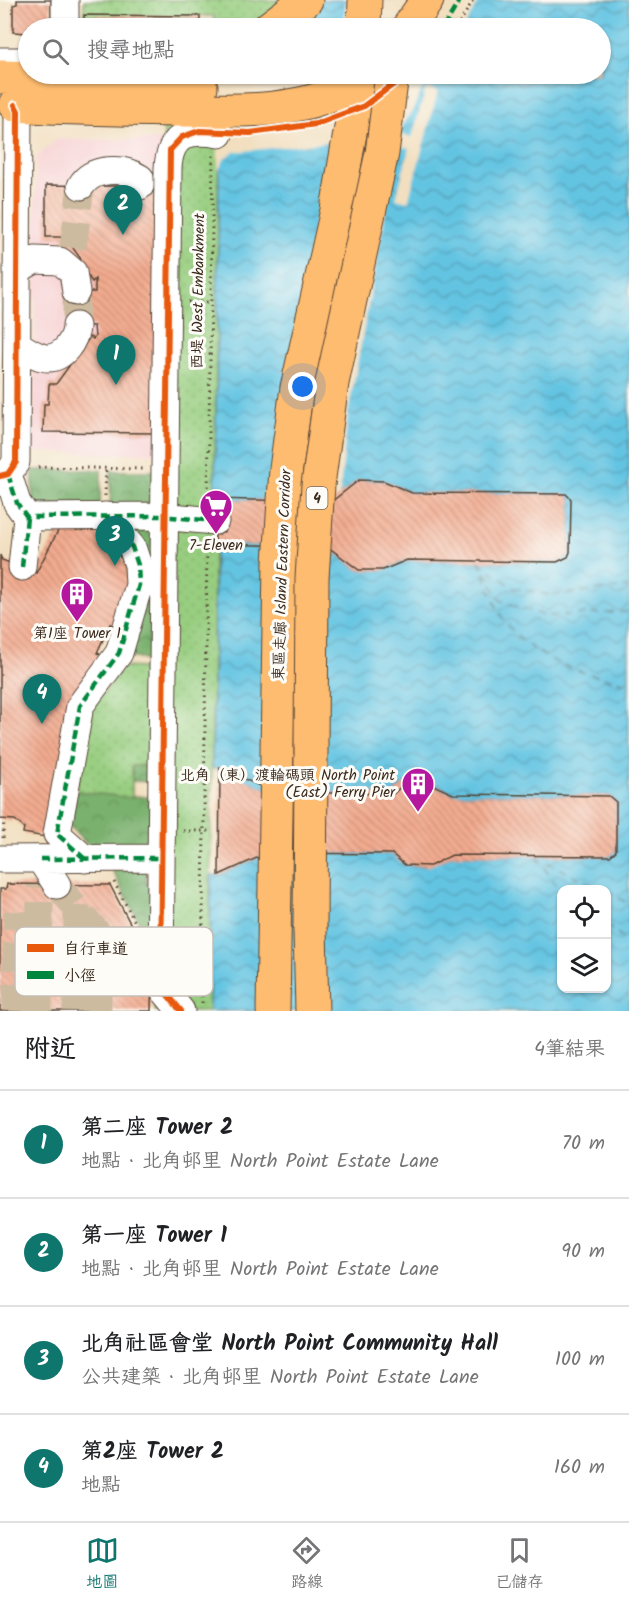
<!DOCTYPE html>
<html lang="zh-TW">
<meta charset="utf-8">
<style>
body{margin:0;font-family:Kalam,"LXGW WenKai TC",sans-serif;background:#f6f6f6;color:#202124}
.controls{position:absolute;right:18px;bottom:18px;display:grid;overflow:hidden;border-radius:12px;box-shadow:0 2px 4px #0004}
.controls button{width:54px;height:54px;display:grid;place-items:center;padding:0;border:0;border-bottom:2px solid #e0e0e0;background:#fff;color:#202124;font:30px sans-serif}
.you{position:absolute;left:303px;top:387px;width:21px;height:21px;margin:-15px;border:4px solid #fff;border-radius:50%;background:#1a73e8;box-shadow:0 0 0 9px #1a73e833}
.badge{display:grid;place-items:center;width:39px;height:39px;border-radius:50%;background:#0f766e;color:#fff;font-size:20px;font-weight:700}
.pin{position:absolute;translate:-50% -50px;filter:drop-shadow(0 2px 3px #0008)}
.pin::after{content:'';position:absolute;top:32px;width:21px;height:18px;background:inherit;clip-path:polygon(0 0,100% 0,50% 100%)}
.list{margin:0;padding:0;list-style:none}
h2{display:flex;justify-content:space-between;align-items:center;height:78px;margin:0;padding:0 24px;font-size:26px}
h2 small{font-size:20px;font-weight:400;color:#757577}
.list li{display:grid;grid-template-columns:39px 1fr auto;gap:18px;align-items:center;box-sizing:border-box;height:108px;padding:0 24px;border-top:2px solid #e0e0e0}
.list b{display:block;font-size:22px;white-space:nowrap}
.list p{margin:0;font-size:20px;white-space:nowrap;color:#757577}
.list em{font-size:20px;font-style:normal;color:#757577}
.icon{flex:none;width:33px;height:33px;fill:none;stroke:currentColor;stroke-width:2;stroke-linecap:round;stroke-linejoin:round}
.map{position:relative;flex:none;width:629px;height:1011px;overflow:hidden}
.search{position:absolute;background:#fff;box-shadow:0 2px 4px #0004;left:18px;right:18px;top:18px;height:66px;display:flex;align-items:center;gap:15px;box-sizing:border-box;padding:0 21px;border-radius:33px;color:#757577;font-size:22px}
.sheet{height:510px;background:#fff}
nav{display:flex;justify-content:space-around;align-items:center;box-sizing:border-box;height:84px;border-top:2px solid #e0e0e0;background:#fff;font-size:16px;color:#757577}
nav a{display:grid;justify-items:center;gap:3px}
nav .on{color:#0f766e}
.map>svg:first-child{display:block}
</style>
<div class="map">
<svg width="629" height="1011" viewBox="0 0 629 1011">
<defs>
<pattern id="forest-crowns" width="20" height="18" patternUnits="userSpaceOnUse" patternTransform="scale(1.5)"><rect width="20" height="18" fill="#7ab16e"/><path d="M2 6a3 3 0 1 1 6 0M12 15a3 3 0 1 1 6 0" fill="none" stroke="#65905a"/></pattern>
<pattern id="park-dots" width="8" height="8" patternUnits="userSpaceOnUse" patternTransform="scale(1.5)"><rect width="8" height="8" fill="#98ce80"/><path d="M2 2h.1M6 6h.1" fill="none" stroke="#84b16e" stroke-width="1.8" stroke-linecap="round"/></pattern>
<pattern id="water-waves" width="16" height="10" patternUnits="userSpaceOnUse" patternTransform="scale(1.5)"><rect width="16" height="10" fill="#64c4e2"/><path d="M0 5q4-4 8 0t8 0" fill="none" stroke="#549fb7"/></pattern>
<pattern id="building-back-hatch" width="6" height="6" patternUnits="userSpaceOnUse" patternTransform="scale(1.5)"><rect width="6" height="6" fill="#f3ac90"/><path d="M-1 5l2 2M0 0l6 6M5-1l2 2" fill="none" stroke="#c68c75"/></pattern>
</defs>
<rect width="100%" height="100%" fill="#fdfcf7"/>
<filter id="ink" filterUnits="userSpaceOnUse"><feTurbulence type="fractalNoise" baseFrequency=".0167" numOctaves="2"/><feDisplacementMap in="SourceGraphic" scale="12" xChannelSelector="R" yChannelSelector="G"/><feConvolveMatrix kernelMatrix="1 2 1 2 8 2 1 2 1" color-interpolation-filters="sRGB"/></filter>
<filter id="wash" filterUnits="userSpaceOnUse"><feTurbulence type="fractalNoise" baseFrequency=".008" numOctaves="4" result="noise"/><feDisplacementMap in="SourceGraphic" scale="24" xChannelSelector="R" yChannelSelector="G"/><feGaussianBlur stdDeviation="1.35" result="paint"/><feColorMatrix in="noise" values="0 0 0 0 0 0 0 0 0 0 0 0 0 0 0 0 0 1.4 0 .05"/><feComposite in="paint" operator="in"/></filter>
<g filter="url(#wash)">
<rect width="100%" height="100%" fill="#f2dfc0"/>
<!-- built -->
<path fill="#f7cfd1" d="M56,139l108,1 -3,314 -128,-2 3,-294z"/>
<!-- forest -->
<path fill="url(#forest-crowns)" stroke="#5a6e46" stroke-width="1.5" d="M33,470h68l-1,37 -68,-1z
M111,471h50l-1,25 -9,8 -41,3z
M125,523l29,6 1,135 -17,-6h-8z
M132,766h26v16l-26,-1z
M76,791l81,7v40h-11l-1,11 -54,-1 -21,-22z
M112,870h34v13l10,1v71z"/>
<!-- park -->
<path fill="url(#park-dots)" stroke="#6a7c4f" stroke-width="1.5" d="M84,0h196c-23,27 -31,28 -66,28v-12l-130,-1z
M164,118l55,1 -10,892h-54l2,-245h-25v32l-56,-7 14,-81 33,-43 21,1 15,12z"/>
<!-- water -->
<path fill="url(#water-waves)" stroke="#507780" stroke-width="1.5" fill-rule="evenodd" d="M280,0h349v1011h-420l2,-136h8l49,-22 124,1c22,19 36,13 60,1l158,1 6,-5v-49l-7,-6 -156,-2 -24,-11 -25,1 -11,10 -120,-2 -53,-23 -8,-1 3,-224 113,3 31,23h24l24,-10 150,2 11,-5 2,-5 1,-53 -6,-5 -153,-1 -28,-12 -25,-1 -28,22 -116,-3 5,-424 380,-1v-46h-320zM562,890h44v98h-44z"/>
<!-- pier -->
<path fill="#f2dfc0" d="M346,0h95l-17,28h-81z
M445,0h34l-15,28h-36z
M300,74h133l-10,12 -11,26 -11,16 -1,6 12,3 14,-49 12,3 -30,111 -12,-3 13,-51 -11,-2 -50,267 -9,86 -6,5 -63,-1 28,-192 32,-169 -96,10 -9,6 -7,13 -1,-92 65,-2z"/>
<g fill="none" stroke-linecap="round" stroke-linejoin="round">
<!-- ferry -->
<path stroke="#496063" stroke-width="1.5" stroke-dasharray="8 6" stroke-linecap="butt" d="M479,561c8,19 15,47 28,63 31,39 76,50 122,59
M479,562l35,26 36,7 79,-8
M485,572l15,28 45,16 84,-4
M535,856l68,34
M536,856l26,37
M606,891l23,13
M606,925l23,17"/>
</g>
<g id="blocks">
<!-- building -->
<path fill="url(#building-back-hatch)" d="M17,0h34v28h-23v5l-15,-1v-27l4,-1z
M84,15l116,1v12h-116z
M46,185l115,2 -3,246 -115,-1 1,-28h4l1,-20h7l34,-47 3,2 2,-2 -1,-11 -25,-1v-33h26v-13l-3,3 -14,-21 3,-2 -8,-11 -13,-11h-14z
M359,480l25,1 28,12 154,1 5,5 -1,53 -2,5 -11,5 -150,-2 -24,10h-24l-31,-23 -113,-3v-45l116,3z
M60,527h36l11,6 -2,6 21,25 2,21 -14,40 -4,-1 -13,29 4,2 -56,182 -22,-4 1,-5 -9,-8 -15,-1v-264l2,5 34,13z
M220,768l53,24 120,2 11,-10 25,-1 24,11 156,2 7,6v49l-6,5 -158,-1 -22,11 -25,-1 -13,-11 -124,-1 -49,22z
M7,884l103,1 42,80 -1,46h-151v-122h6z"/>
</g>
</g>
<g filter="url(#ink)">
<use href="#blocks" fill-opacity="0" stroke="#564536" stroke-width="1.5"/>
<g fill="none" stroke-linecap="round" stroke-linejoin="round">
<!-- minor-tunnel -->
<path stroke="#cdbba0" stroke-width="27" stroke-dasharray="27 14" stroke-linecap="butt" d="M73,248l8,-62
M76,326v-34
M57,885l41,48v78
M16,1011l1,-100
M39,1011l1,-126
M76,1011l1,-105"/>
<!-- minor casing -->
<g stroke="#564536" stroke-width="29">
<path id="minor" d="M65,0v28
M0,61h28
M81,186c11,-19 42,-19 59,-8v8
M17,270l18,-10 25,1 13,11 3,20
M17,344c17,11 34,23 50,4 5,-6 9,-15 9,-22
M8,474l8,-12 2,-351 -3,-6
M8,474l9,29 10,14 133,-1 55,5
M22,567l5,-50
M0,859l161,-1
M40,859l17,26
M85,859l-28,-25 23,-128 39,-53 20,-68 -1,-20 -6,-18 -27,-31
M181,1011l-18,-22 -3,-18 8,-803c2,-34 21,-39 51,-34"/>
</g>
<!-- highway casing -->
<g stroke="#564536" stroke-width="35">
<path id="highway" d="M269,28l37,-28
M364,28l1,-28
M408,28l19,-28
M0,77l133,3 26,7h42
M15,105c56,4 113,4 169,5 36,0 74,2 110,-5 24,-4 53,-14 70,-31
M310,929l2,82
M273,1011l7,-448 6,-94 11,-81 40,-178 23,-136"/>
</g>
<!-- path -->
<path stroke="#564536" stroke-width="3" stroke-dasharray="1.5 4.5" stroke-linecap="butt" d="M457,28l16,-28
M417,81l7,-7
M188,302h22
M38,467l104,2
M105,496l1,-28
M208,499l5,-344
M183,831h28
M3,838l1,-19
M114,882l23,44
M202,1003l5,-461"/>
<!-- minor -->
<use href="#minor" stroke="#fff" stroke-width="27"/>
<!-- highway -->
<use href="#highway" stroke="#febc70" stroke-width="33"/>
<!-- highway-bridge casing -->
<g stroke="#564536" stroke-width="35" stroke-linecap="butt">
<path id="highway-bridge" d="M310,929l2,-351 6,-93 14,-102 50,-230 10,-79"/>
</g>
<!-- highway-bridge -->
<use href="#highway-bridge" stroke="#febc70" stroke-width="33"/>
<!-- quiet -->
<path stroke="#00873e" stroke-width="4.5" stroke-dasharray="9 4.5" stroke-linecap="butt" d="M443,28l17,-28
M8,474l9,29 10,14 133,-1 55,5
M22,567l5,-50
M40,859l121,-1
M85,859l-28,-25 23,-128 39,-53 20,-68 -1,-20 -6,-18 -27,-31"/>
<!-- cycleway casing -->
<g stroke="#fdfcf7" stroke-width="10">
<path id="cycleway" d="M0,476l8,-2 8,-12 2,-351 -3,-6
M181,1011l-18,-22 -3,-18 10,-821 12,-13 17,-6 51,2 66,-9 48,-18 43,-32"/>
</g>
<!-- cycleway -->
<use href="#cycleway" stroke="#e8590c" stroke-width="6"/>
</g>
</g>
<!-- icons -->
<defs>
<g id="supermarket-pin" transform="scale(1.725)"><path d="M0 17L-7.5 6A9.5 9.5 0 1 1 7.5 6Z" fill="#b5179e" stroke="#fdfcf7"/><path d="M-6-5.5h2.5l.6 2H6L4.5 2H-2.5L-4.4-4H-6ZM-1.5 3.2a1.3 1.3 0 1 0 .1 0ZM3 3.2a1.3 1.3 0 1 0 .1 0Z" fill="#fff"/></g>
<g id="building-pin" transform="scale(1.725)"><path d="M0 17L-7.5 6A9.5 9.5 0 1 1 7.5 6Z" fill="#b5179e" stroke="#fdfcf7"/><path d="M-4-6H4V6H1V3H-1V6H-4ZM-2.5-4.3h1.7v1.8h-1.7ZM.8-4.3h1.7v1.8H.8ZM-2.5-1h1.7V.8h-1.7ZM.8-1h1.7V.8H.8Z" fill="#fff"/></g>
</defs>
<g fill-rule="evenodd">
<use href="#supermarket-pin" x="216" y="506"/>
<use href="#building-pin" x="77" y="594"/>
<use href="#building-pin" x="418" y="784"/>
</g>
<g text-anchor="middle" stroke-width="6" stroke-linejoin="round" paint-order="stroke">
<!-- shield labels -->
<rect fill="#fdfcf7" stroke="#75695f" stroke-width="1.5" x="306.5" y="487" width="21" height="22" rx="4.5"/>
<g font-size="14" font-weight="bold" fill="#3b2a1e">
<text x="317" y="503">4</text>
</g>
<!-- street labels -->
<g font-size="15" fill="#3b2a1e" stroke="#fdfcf7">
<text transform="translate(198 291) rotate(-89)" y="5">西堤 West Embankment</text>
<text transform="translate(282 575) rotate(-88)" y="5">東區走廊 Island Eastern Corridor</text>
</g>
<!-- poi labels -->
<g font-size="15" fill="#3b2a1e" stroke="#fdfcf7">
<text x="216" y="550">7-Eleven</text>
<text x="77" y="638">第1座 Tower 1</text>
<text x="395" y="780" text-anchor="end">北角（東）渡輪碼頭 North Point<tspan x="395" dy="17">(East) Ferry Pier</tspan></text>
</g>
</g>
<!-- legend -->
<rect x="15" y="927" width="198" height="69" rx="9" fill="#fdfcf7" stroke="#c3bdb6" stroke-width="1.5"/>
<rect x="27" y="944" width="27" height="8" fill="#e8590c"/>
<rect x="27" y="971" width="27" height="8" fill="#00873e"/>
<g font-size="16" fill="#3b2a1e">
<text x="64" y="954">自行車道</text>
<text x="64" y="981">小徑</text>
</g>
</svg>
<div class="controls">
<button><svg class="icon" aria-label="locate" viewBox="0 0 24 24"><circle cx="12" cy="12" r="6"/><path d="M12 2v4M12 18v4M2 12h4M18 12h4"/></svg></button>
<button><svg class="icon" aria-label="layers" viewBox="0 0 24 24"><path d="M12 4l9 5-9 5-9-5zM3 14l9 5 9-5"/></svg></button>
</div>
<div class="you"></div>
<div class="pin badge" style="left:116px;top:385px">1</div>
<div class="pin badge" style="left:123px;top:235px">2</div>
<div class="pin badge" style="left:115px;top:566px">3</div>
<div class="pin badge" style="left:42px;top:724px">4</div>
<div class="search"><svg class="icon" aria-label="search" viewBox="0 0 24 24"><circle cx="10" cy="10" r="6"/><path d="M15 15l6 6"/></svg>搜尋地點</div>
</div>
<section class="sheet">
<h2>附近<small>4筆結果</small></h2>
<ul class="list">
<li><span class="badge">1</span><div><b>第二座 Tower 2</b><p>地點 · 北角邨里 North Point Estate Lane</p></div><em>70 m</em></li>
<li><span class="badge">2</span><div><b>第一座 Tower 1</b><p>地點 · 北角邨里 North Point Estate Lane</p></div><em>90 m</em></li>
<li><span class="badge">3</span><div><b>北角社區會堂 North Point Community Hall</b><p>公共建築 · 北角邨里 North Point Estate Lane</p></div><em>100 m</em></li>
<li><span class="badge">4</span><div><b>第2座 Tower 2</b><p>地點</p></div><em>160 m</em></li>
</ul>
</section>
<nav>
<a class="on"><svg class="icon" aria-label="map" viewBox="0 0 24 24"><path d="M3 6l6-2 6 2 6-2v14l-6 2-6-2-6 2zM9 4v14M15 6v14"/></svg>地圖</a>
<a><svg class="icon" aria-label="directions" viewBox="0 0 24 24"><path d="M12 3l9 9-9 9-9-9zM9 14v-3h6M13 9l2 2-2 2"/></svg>路線</a>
<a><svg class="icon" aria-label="saved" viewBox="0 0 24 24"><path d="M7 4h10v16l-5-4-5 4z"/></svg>已儲存</a>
</nav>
